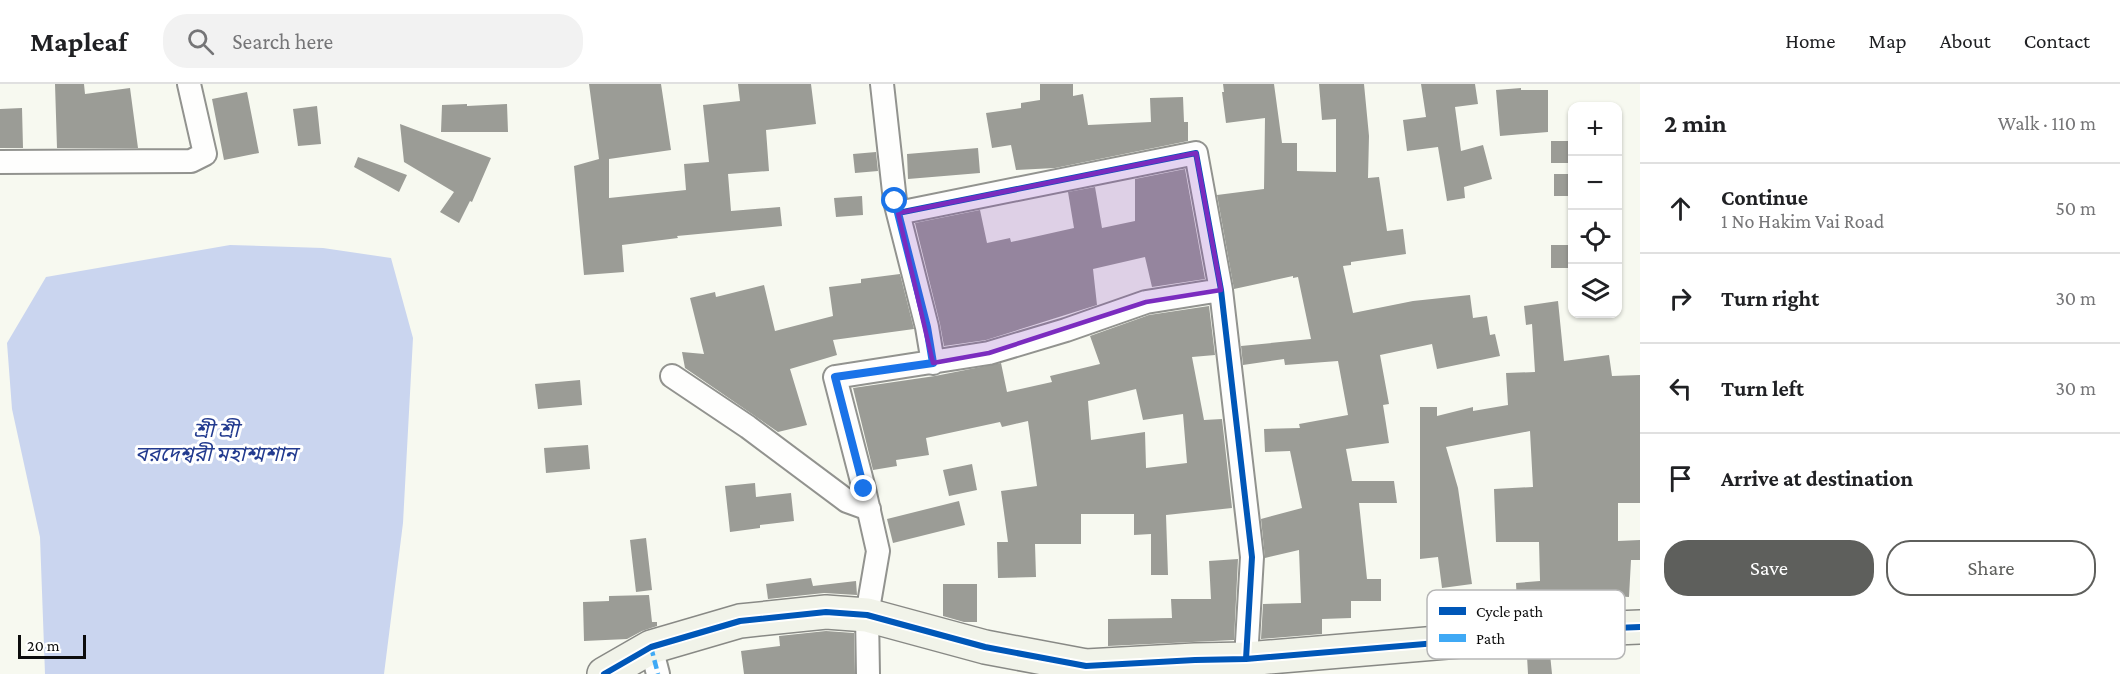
<!DOCTYPE html>
<meta charset="utf-8">
<style>
body{margin:0;font-family:"Crimson Pro","Noto Sans Bengali",serif;background:#f2f2f2;color:#202124}
.controls{position:absolute;right:18px;top:18px;display:grid;overflow:hidden;border-radius:12px;box-shadow:0 2px 4px #0004}
.controls button{width:54px;height:54px;display:grid;place-items:center;padding:0;border:0;border-bottom:2px solid #e0e0e0;background:#fff;color:#202124;font:30px sans-serif}
.scale{position:absolute;left:18px;bottom:15px;width:68px;box-sizing:border-box;padding-left:6px;border:3px solid #0c0c0c;border-top:0;font-size:16px;line-height:21px;white-space:nowrap;color:#0c0c0c;-webkit-text-stroke:4px #fff;paint-order:stroke}
.stop{position:absolute;width:18px;height:18px;margin:-14px;border:4px solid #1a73e8;border-radius:50%;background:#fff}
.stop.end{background:#1a73e8;border-color:#fff;box-shadow:0 2px 6px #0008}
.list{margin:0;padding:0;list-style:none}
h2{display:flex;justify-content:space-between;align-items:center;height:78px;margin:0;padding:0 24px;font-size:26px}
h2 small{font-size:20px;font-weight:400;color:#757577}
.list li{display:grid;grid-template-columns:39px 1fr auto;gap:18px;align-items:center;box-sizing:border-box;height:90px;padding:0 24px;border-top:2px solid #e0e0e0}
.list b{display:block;font-size:22px;white-space:nowrap}
.list p{margin:0;font-size:20px;white-space:nowrap;color:#757577}
.list em{font-size:20px;font-style:normal;color:#757577}
.actions{display:flex;gap:12px;padding:18px 24px}
.actions a{flex:1;padding:14px 0;border:2px solid #5e5f5c;border-radius:24px;text-align:center;font-size:21px;color:#5e5f5c}
.actions .main{background:#5e5f5c;color:#fff}
.icon{flex:none;width:33px;height:33px;fill:none;stroke:currentColor;stroke-width:2;stroke-linecap:round;stroke-linejoin:round}
.map{position:relative;flex:none;width:1640px;height:590px;overflow:hidden}
header{display:flex;align-items:center;gap:36px;box-sizing:border-box;height:84px;padding:0 30px;background:#fff;border-bottom:2px solid #e0e0e0}
header strong{font-size:28px}
nav{display:flex;gap:33px;margin-inline-start:auto;font-size:21px}
.search{width:420px;height:54px;background:#f2f2f2;display:flex;align-items:center;gap:15px;box-sizing:border-box;padding:0 21px;border-radius:24px;color:#757577;font-size:22px}
main{display:flex}
aside{flex:1;background:#fff}
.map>svg:first-child{display:block}
</style>
<header>
<strong>Mapleaf</strong>
<div class="search"><svg class="icon" aria-label="search" viewBox="0 0 24 24"><circle cx="10" cy="10" r="6"/><path d="M15 15l6 6"/></svg>Search here</div>
<nav><a>Home</a><a>Map</a><a>About</a><a>Contact</a></nav>
</header>
<main>
<div class="map">
<svg width="1640" height="590" viewBox="0 0 1640 590">
<rect width="100%" height="100%" fill="#f7f9f0"/>
<!-- water -->
<path fill="#cad5ef" d="M230,161l93,3 68,10 22,80 -10,185 -19,151h-339l-5,-137 -28,-128 -5,-66 39,-66z"/>
<!-- building -->
<path fill="#9b9c96" fill-rule="evenodd" d="M55,0h29l1,10 45,-6 8,60h-81z
M589,0h72l10,66 -62,9v39l77,-8 -2,-26 25,-2 -6,-57 37,-4 -2,-17h73l5,40 -50,6 3,41 -41,3 3,37 49,-4 2,19 -105,10 1,2 -56,7 2,27 -40,3 -10,-109 25,-7z
M1040,0h33v12l10,-2 5,31 63,-3 -1,-24 33,-1 1,25h4v19l-133,27 -39,2 -5,-25 -19,3 -6,-35 35,-5v-5l19,-3z
M1223,0h51l8,59h15v28l39,1v-53l-14,1 -3,-36h45l5,52 -1,42 11,-1 8,54 16,-2 3,25 -55,8v3l-8,1 10,47 60,-12 57,-6 3,23 14,-2 3,19 5,-1 5,22 -63,13 -5,-25 -52,11 9,49 -6,1 6,38 -43,6 6,32h42l3,22h-38l8,76h14v22h-30v17l-29,1v15l-61,5 2,-35 38,-1 -2,-53 -34,8 -4,-39 41,-11 -12,-57 -25,1 -1,-23 36,-1 -1,-4 49,-9 -10,-54 -53,4 -1,-6 -41,6 -2,-19 70,-7 -13,-62 -5,1v-2l-59,13 -17,-94 47,-6 1,-71 -39,5 -4,-31h2z
M1421,0h54l3,20 -23,3 6,44 22,-6 9,34 -28,8 1,11 -18,3 -9,-54 -31,4 -4,-31 23,-3z
M1521,4v2h27v42l-48,4 -4,-46z
M247,8l12,61 -35,7 -12,-61z
M467,20v2l40,-2 1,28h-67l1,-27z
M317,22l4,38 -23,2 -5,-37z
M22,24l1,40h-23v-39z
M400,40l91,34 -19,44 -2,-1 -11,22 -19,-11 14,-20 -50,-30z
M1551,57h17v22h-17z
M978,64l2,25 -72,6 -1,-25z
M876,68l2,19 -23,2 -2,-19z
M358,73l49,18 -8,17 -45,-25z
M1185,85l20,110 -53,8 -7,-30 -52,12 4,36 -111,35 -42,6 -4,-22 -25,-101 65,-13 7,33 23,-5 1,4 63,-14 -6,-36 27,-5 7,41 33,-7v-42z
M1554,90h17v22h-17z
M862,112l1,19 -27,2 -2,-19z
M1551,161h17v23h-17z
M900,190l14,55 -81,11 4,15 -47,14 17,56 -29,7 -93,-64 -3,-16 22,2 -14,-56 25,-6 1,5 48,-12 11,46 58,-15 -4,-29 32,-4v-4z
M1558,217l6,60 45,-6 3,21 28,-1v128h-22v38l22,-1v20h-9l-2,37 -15,-1 1,13 -80,6 -1,-12 -17,1 -1,-21 24,-2 -1,-39h-43l-2,-53 39,-2 -3,-56 -84,16 12,41 14,96 -30,4 -4,-31 -18,2v-152h17v9l36,-9v4l35,-6 -2,-32 29,-1 -3,-48 -6,1 -2,-19z
M1209,222l6,49 -23,2 12,63 18,-1 10,89 -66,7 2,60h-17v-41l-17,1v-21h-53v30h-46l1,33 -38,1 -1,-36h11l-7,-51 36,-5 -9,-65 -26,6 -2,-5 -74,16 3,17 -33,5 1,6 -24,4 -20,-82 82,-12 66,-13 6,29 45,-10 -2,-6 50,-12 -10,-28 59,-21zM1136,305l7,31 40,-6 4,49 -41,5 -1,-36 -54,8 -3,-39z
M580,296l2,25 -44,4 -3,-25z
M588,361l2,24 -44,4 -2,-25z
M972,380l5,26 -28,6 -6,-26z
M755,399l1,14 35,-4 3,28 -34,4v3l-30,4 -5,-46z
M959,417l6,24 -72,18 -6,-24z
M646,454l6,52 -16,2 -6,-52z
M1238,475l-4,81 -126,6v-27l64,-1 -1,-19h40l-2,-38z
M811,494l2,8 43,-5 1,14 -33,-2 -56,6 -2,-15z
M943,500h34v38h-13l-21,-6z
M649,511l3,27h5v4l-15,5 -15,8 -43,2 -1,-39 26,-1v-5z
M826,547l28,2 1,41h-111l-3,-23 39,-5 -1,-10z
M1550,570l2,20h-24l-1,-18z"/>
<g fill="none" stroke-linecap="round" stroke-linejoin="round">
<!-- street casing -->
<g stroke="#92938f" stroke-width="26">
<path id="street" d="M882,0l13,117 32,126 6,36
M0,78l191,-1 14,-7 -16,-70
M898,129l298,-60 25,137 31,267 -6,102
M672,292l76,51 99,74 22,8
M651,563l7,27
M868,590l-1,-59 11,-64 -14,-62 -29,-112 154,-24 77,-23 80,-28 75,-12"/>
</g>
<!-- secondary casing -->
<g stroke="#888985" stroke-width="36">
<path id="secondary" d="M604,590l47,-27 89,-26 86,-9 41,3 118,32 101,19 109,-6 51,-1 369,-31 25,-1"/>
</g>
<!-- street -->
<use href="#street" stroke="#fefefd" stroke-width="22"/>
<!-- secondary -->
<use href="#secondary" stroke="#f1f3e9" stroke-width="33"/>
<!-- quiet -->
<path stroke="#3fa9f5" stroke-width="4.5" stroke-dasharray="9 4.5" stroke-linecap="butt" d="M651,563l7,27"/>
<!-- cycleway casing -->
<g stroke="#fff" stroke-width="10">
<path id="cycleway" d="M898,129l298,-60 25,137 31,267 -6,102
M604,590l47,-27 89,-26 86,-9 41,3 118,32 101,19 109,-6 51,-1 369,-31 25,-1"/>
</g>
<!-- cycleway -->
<use href="#cycleway" stroke="#0057b8" stroke-width="6"/>
</g>
<g fill="none" stroke-linecap="round" stroke-linejoin="round">
<!-- route -->
<path stroke="#1a73e8" stroke-width="8" d="M864,405l-29,-112 98,-14 -6,-36 -32,-126"/>
</g>
<!-- marked area -->
<path fill="#7b2cbf" fill-opacity="0.2" stroke="#7b2cbf" stroke-width="4.5" stroke-linejoin="round" d="M1196,69l25,137 -75,12 -157,51 -56,10 -35,-150z"/>
<g text-anchor="middle" stroke-width="6" stroke-linejoin="round" paint-order="stroke">
<!-- water labels -->
<g font-size="21" font-style="italic" fill="#233b8f" stroke="#fff">
<text x="216" y="353">শ্রী শ্রী<tspan x="216" dy="24">বরদেশ্বরী মহাশ্মশান</tspan></text>
</g>
</g>
<!-- legend -->
<rect x="1427" y="506" width="198" height="69" rx="9" fill="#fff" stroke="#b6b6b6" stroke-width="1.5"/>
<rect x="1439" y="523" width="27" height="8" fill="#0057b8"/>
<rect x="1439" y="550" width="27" height="8" fill="#3fa9f5"/>
<g font-size="16" fill="#0c0c0c">
<text x="1476" y="533">Cycle path</text>
<text x="1476" y="560">Path</text>
</g>
</svg>
<div class="controls">
<button>+</button>
<button>−</button>
<button><svg class="icon" aria-label="locate" viewBox="0 0 24 24"><circle cx="12" cy="12" r="6"/><path d="M12 2v4M12 18v4M2 12h4M18 12h4"/></svg></button>
<button><svg class="icon" aria-label="layers" viewBox="0 0 24 24"><path d="M12 4l9 5-9 5-9-5zM3 14l9 5 9-5"/></svg></button>
</div>
<div class="scale">20 m</div>
<div class="stop" style="left:895px;top:117px"></div>
<div class="stop end" style="left:864px;top:405px"></div>
</div>
<aside>
<h2>2 min<small>Walk · 110 m</small></h2>
<ul class="list">
<li><svg class="icon" aria-label="ahead" viewBox="0 0 24 24"><path d="M12 20V5M6 11l6-6 6 6"/></svg><div><b>Continue</b><p>1 No Hakim Vai Road</p></div><em>50 m</em></li>
<li><svg class="icon" aria-label="right" viewBox="0 0 24 24"><path d="M7 20v-9h11M14 6l5 5-5 5"/></svg><div><b>Turn right</b></div><em>30 m</em></li>
<li><svg class="icon" aria-label="left" viewBox="0 0 24 24"><path d="M17 20v-9H6M10 6l-5 5 5 5"/></svg><div><b>Turn left</b></div><em>30 m</em></li>
<li><svg class="icon" aria-label="arrive" viewBox="0 0 24 24"><path d="M6 21V4h12l-3 4 3 4H6"/></svg><div><b>Arrive at destination</b></div></li>
</ul>
<div class="actions"><a class="main">Save</a><a>Share</a></div>
</aside>
</main>
